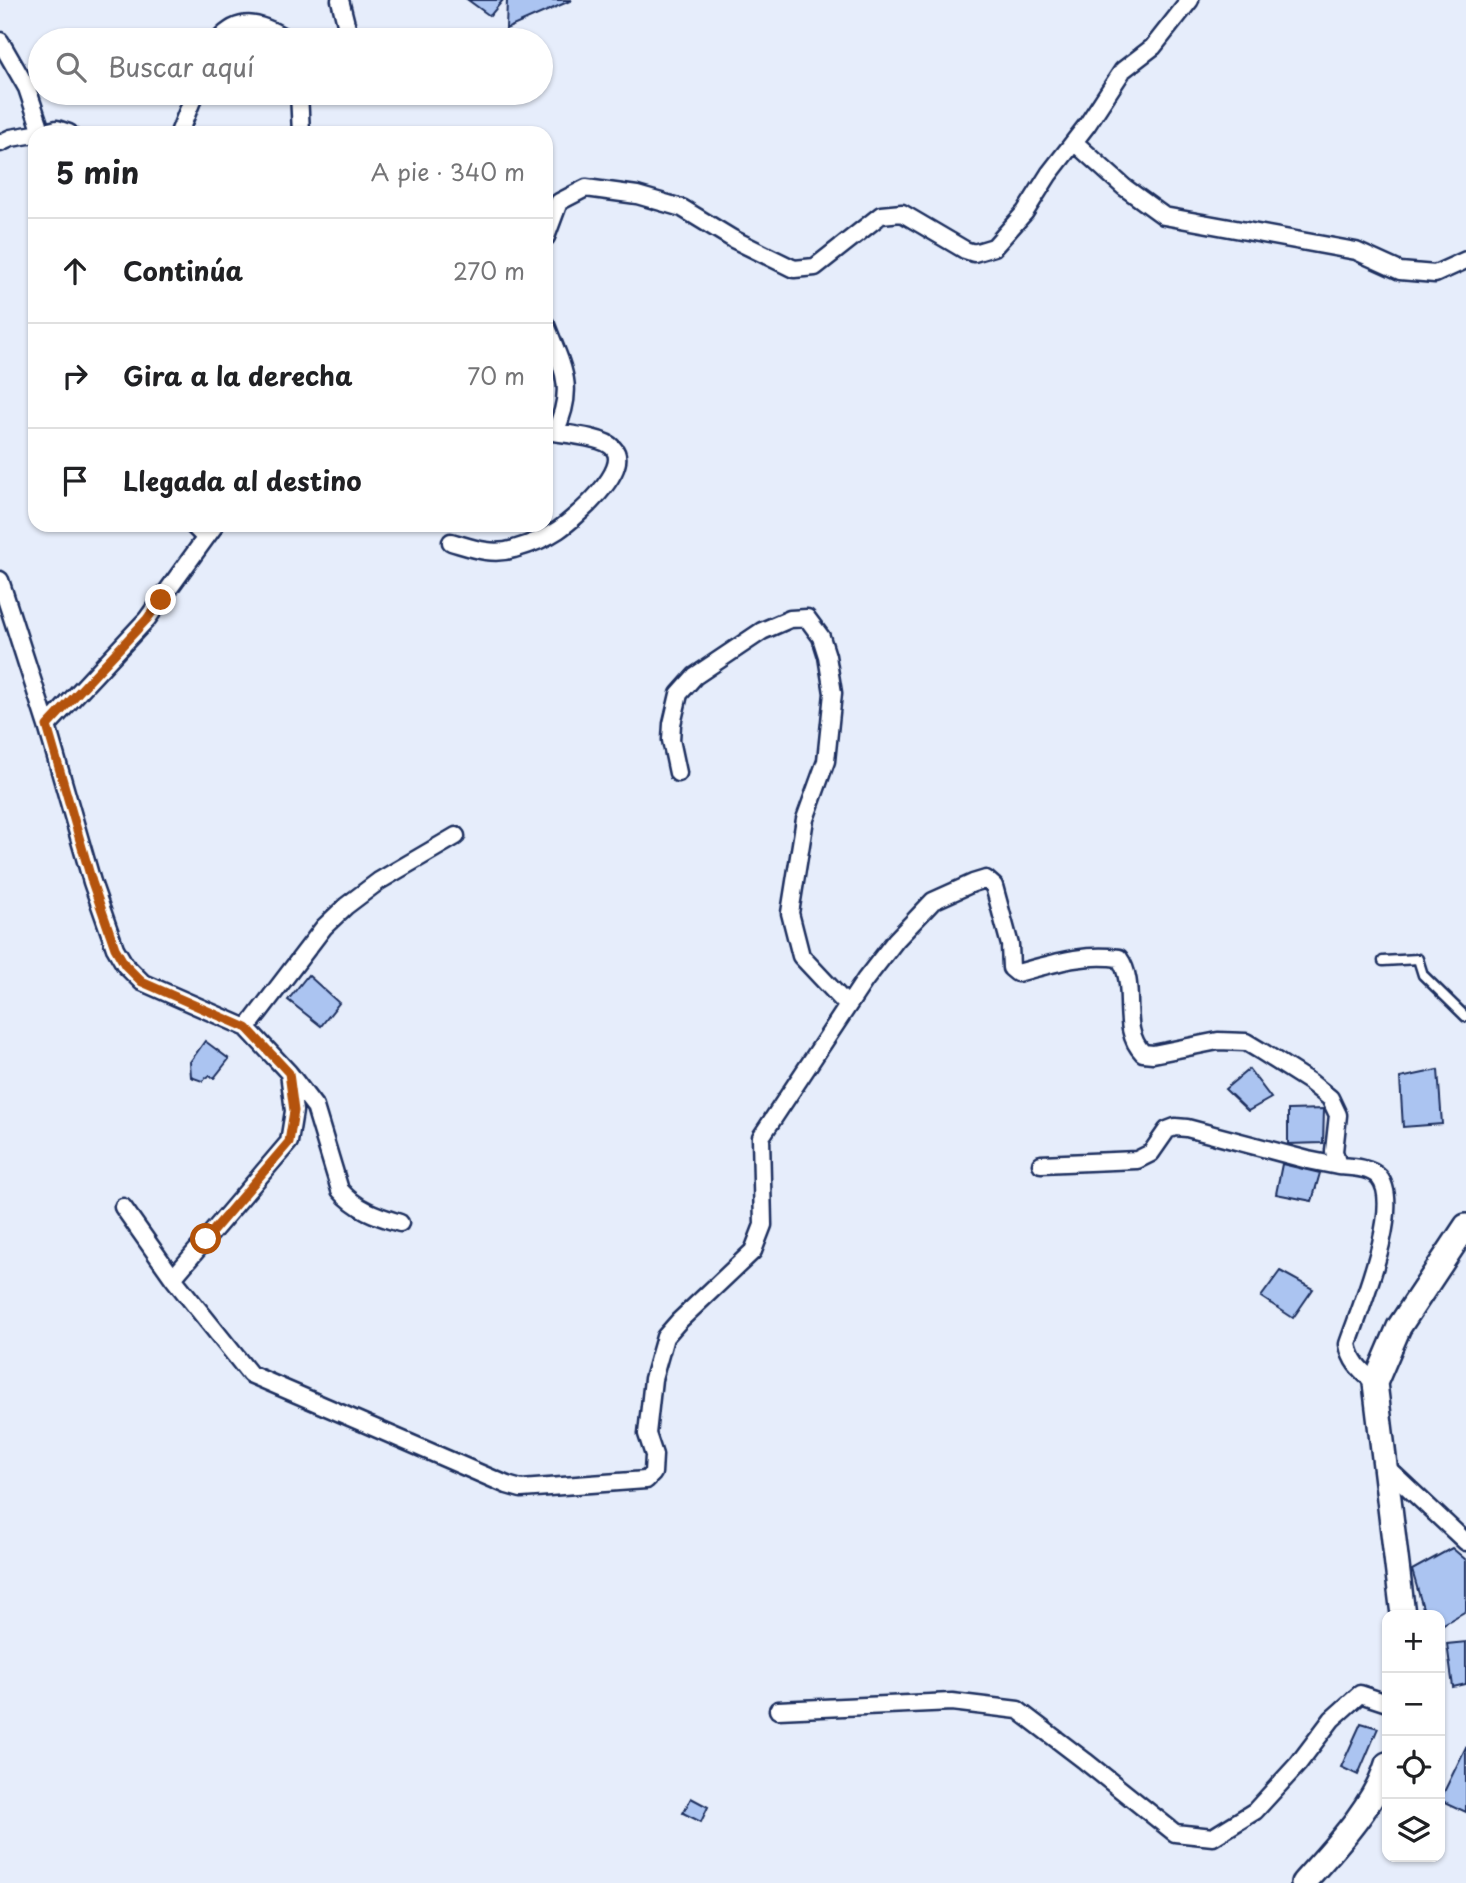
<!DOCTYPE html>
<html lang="es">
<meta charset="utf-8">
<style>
body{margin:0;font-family:"Playpen Sans",sans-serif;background:#f2f2f2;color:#202124}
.controls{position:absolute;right:21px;bottom:21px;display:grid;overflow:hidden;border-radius:14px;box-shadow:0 2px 5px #0004}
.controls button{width:63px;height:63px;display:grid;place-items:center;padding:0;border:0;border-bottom:2px solid #e0e0e0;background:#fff;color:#202124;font:35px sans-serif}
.stop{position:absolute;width:21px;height:21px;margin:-16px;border:5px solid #b45309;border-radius:50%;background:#fff}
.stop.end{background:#b45309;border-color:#fff;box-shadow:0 2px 7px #0008}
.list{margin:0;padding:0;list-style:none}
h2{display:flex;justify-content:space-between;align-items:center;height:91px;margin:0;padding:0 28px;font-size:30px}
h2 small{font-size:23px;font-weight:400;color:#757577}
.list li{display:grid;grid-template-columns:46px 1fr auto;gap:21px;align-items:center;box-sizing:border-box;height:105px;padding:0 28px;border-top:2px solid #e0e0e0}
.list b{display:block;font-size:26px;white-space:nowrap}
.list em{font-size:23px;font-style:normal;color:#757577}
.icon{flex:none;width:38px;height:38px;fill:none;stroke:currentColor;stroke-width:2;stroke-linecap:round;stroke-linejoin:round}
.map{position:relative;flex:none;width:1466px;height:1883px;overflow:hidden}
.search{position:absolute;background:#fff;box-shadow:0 2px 5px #0004;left:28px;top:28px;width:525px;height:77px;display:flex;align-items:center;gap:18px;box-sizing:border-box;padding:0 24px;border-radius:38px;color:#757577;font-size:26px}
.panel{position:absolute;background:#fff;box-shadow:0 2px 5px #0004;left:28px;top:126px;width:525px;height:406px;border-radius:21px}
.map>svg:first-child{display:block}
</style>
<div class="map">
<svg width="1466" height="1883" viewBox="0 0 1466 1883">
<rect width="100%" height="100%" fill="#e6edfb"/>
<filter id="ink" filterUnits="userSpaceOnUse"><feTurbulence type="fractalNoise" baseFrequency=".0143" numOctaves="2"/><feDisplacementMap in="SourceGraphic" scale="14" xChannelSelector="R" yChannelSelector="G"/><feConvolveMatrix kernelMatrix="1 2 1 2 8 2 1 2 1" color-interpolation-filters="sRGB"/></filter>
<g filter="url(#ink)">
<!-- building -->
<path fill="#abc4f1" stroke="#1b2f5e" stroke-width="2" d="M468,0h35l-13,16z
M507,0h65l-66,29z
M308,975l31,28 -18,23 -33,-26z
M205,1041l24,18 -15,19 -5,-2 -7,5 -11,-4 -1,-15z
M1249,1069l22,29 -23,13 -23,-22z
M1438,1070l4,54 -39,3 -3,-49z
M1324,1109l-1,34 -35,1v-34z
M1282,1164l38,9 -8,28 -36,-7z
M1280,1271l33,18 -20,29 -32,-21z
M1452,1548l14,12v51l-26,15v-11h-15l-13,-45z
M1466,1642v42l-13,3 -6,-43z
M1361,1723l17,5 -20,47 -17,-8z
M1466,1747v65l-26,-12z
M691,1798l17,9 -7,15 -18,-9z"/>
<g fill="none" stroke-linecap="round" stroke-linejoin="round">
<!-- service casing -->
<g stroke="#1b2f5e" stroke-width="13">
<path id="service" d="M187,525l17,17
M1383,961l35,-2 5,16 43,42"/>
</g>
<!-- minor casing -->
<g stroke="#1b2f5e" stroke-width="21">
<path id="minor" d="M340,0l10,40
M219,40c23,-26 44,-15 70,0
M0,41l27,47 15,45
M299,93l2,40
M41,133l16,-4 12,4
M179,133l16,-40
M1074,142l50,45 40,29 192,35 44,20 35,3 31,-14
M0,143l11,-5 24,-4
M546,237l13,-35 27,-14 51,7 45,13 51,31 61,30 21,-2 66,-52 21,-2 63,37 9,3 20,-6 31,-35 24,-38 38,-49 36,-55 30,-23 37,-47
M546,325c17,44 30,62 9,107
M451,542c21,6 41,14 63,7 14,-4 32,-11 44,-19 16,-11 75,-61 55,-82 -10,-12 -51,-14 -67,-17
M0,580l47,146 45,156 23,66 10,17 17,17 105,46 42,45 5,38 -5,31 -116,136
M47,726l100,-107 68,-94
M678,773l-7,-33 1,-16 7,-30 16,-18 67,-45 28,-12 17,-1 14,19 6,19 6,37 -7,68 -21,58 -15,94 11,43 47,50
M247,1028l77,-101 22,-21 33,-25 77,-45
M289,1073l26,34 25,83c16,19 36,26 60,33
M1041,1164l96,-4 14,-7 16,-23 8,-3 12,1 121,32 30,6
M123,1207l50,71 77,96 257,111 14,4 125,-9 7,-7 1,-18 -7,-21 6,-55 12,-42 14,-16 74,-70 10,-26 -2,-88 104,-157 31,-40 37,-39 40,-18 13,-4 8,7 16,59 1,23 6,5c35,-9 64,-20 102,-15 20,28 -1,70 24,95l10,1 65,-13 28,1 15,9 49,31 20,16 8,17 -4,36 4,15c13,1 32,1 41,11 25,29 -20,134 -31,167 3,19 14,27 27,39
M1385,1466l81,76
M778,1710l174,-8 66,8 67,51 90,72 38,4 42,-26 43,-47 34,-45 28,-25 27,9"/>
</g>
<!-- secondary casing -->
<g stroke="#1b2f5e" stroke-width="28">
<path id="secondary" d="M1403,1615l-28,-232 24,-56 67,-101
M1303,1883c29,-33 71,-76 84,-119"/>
</g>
<!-- service -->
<use href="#service" stroke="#fff" stroke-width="8"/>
<!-- minor -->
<use href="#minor" stroke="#fff" stroke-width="16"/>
<!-- secondary -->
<use href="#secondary" stroke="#fff" stroke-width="23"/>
</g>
</g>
<g fill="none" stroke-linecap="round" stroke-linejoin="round" filter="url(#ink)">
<!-- route -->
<path stroke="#b45309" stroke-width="9" d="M161,600l-14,19 -100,107 45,156 23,66 10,17 17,17 105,46 42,45 5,38 -5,31 -83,97"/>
</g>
</svg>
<div class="controls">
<button>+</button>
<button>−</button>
<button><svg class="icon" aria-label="locate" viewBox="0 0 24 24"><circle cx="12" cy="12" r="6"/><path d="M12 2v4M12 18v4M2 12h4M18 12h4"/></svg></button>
<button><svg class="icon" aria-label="layers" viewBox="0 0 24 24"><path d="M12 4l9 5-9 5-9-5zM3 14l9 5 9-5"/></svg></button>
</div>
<div class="stop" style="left:206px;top:1239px"></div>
<div class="stop end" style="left:161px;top:600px"></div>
<div class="search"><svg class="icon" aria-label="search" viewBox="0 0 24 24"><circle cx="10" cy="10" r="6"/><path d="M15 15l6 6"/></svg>Buscar aquí</div>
<section class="panel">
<h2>5 min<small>A pie · 340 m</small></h2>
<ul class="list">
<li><svg class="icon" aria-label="ahead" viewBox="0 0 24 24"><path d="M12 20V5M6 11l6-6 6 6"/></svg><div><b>Continúa</b></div><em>270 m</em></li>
<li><svg class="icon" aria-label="right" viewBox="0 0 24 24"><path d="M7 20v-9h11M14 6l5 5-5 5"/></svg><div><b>Gira a la derecha</b></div><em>70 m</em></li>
<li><svg class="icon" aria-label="arrive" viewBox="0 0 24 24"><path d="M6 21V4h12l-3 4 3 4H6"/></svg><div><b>Llegada al destino</b></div></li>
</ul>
</section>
</div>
